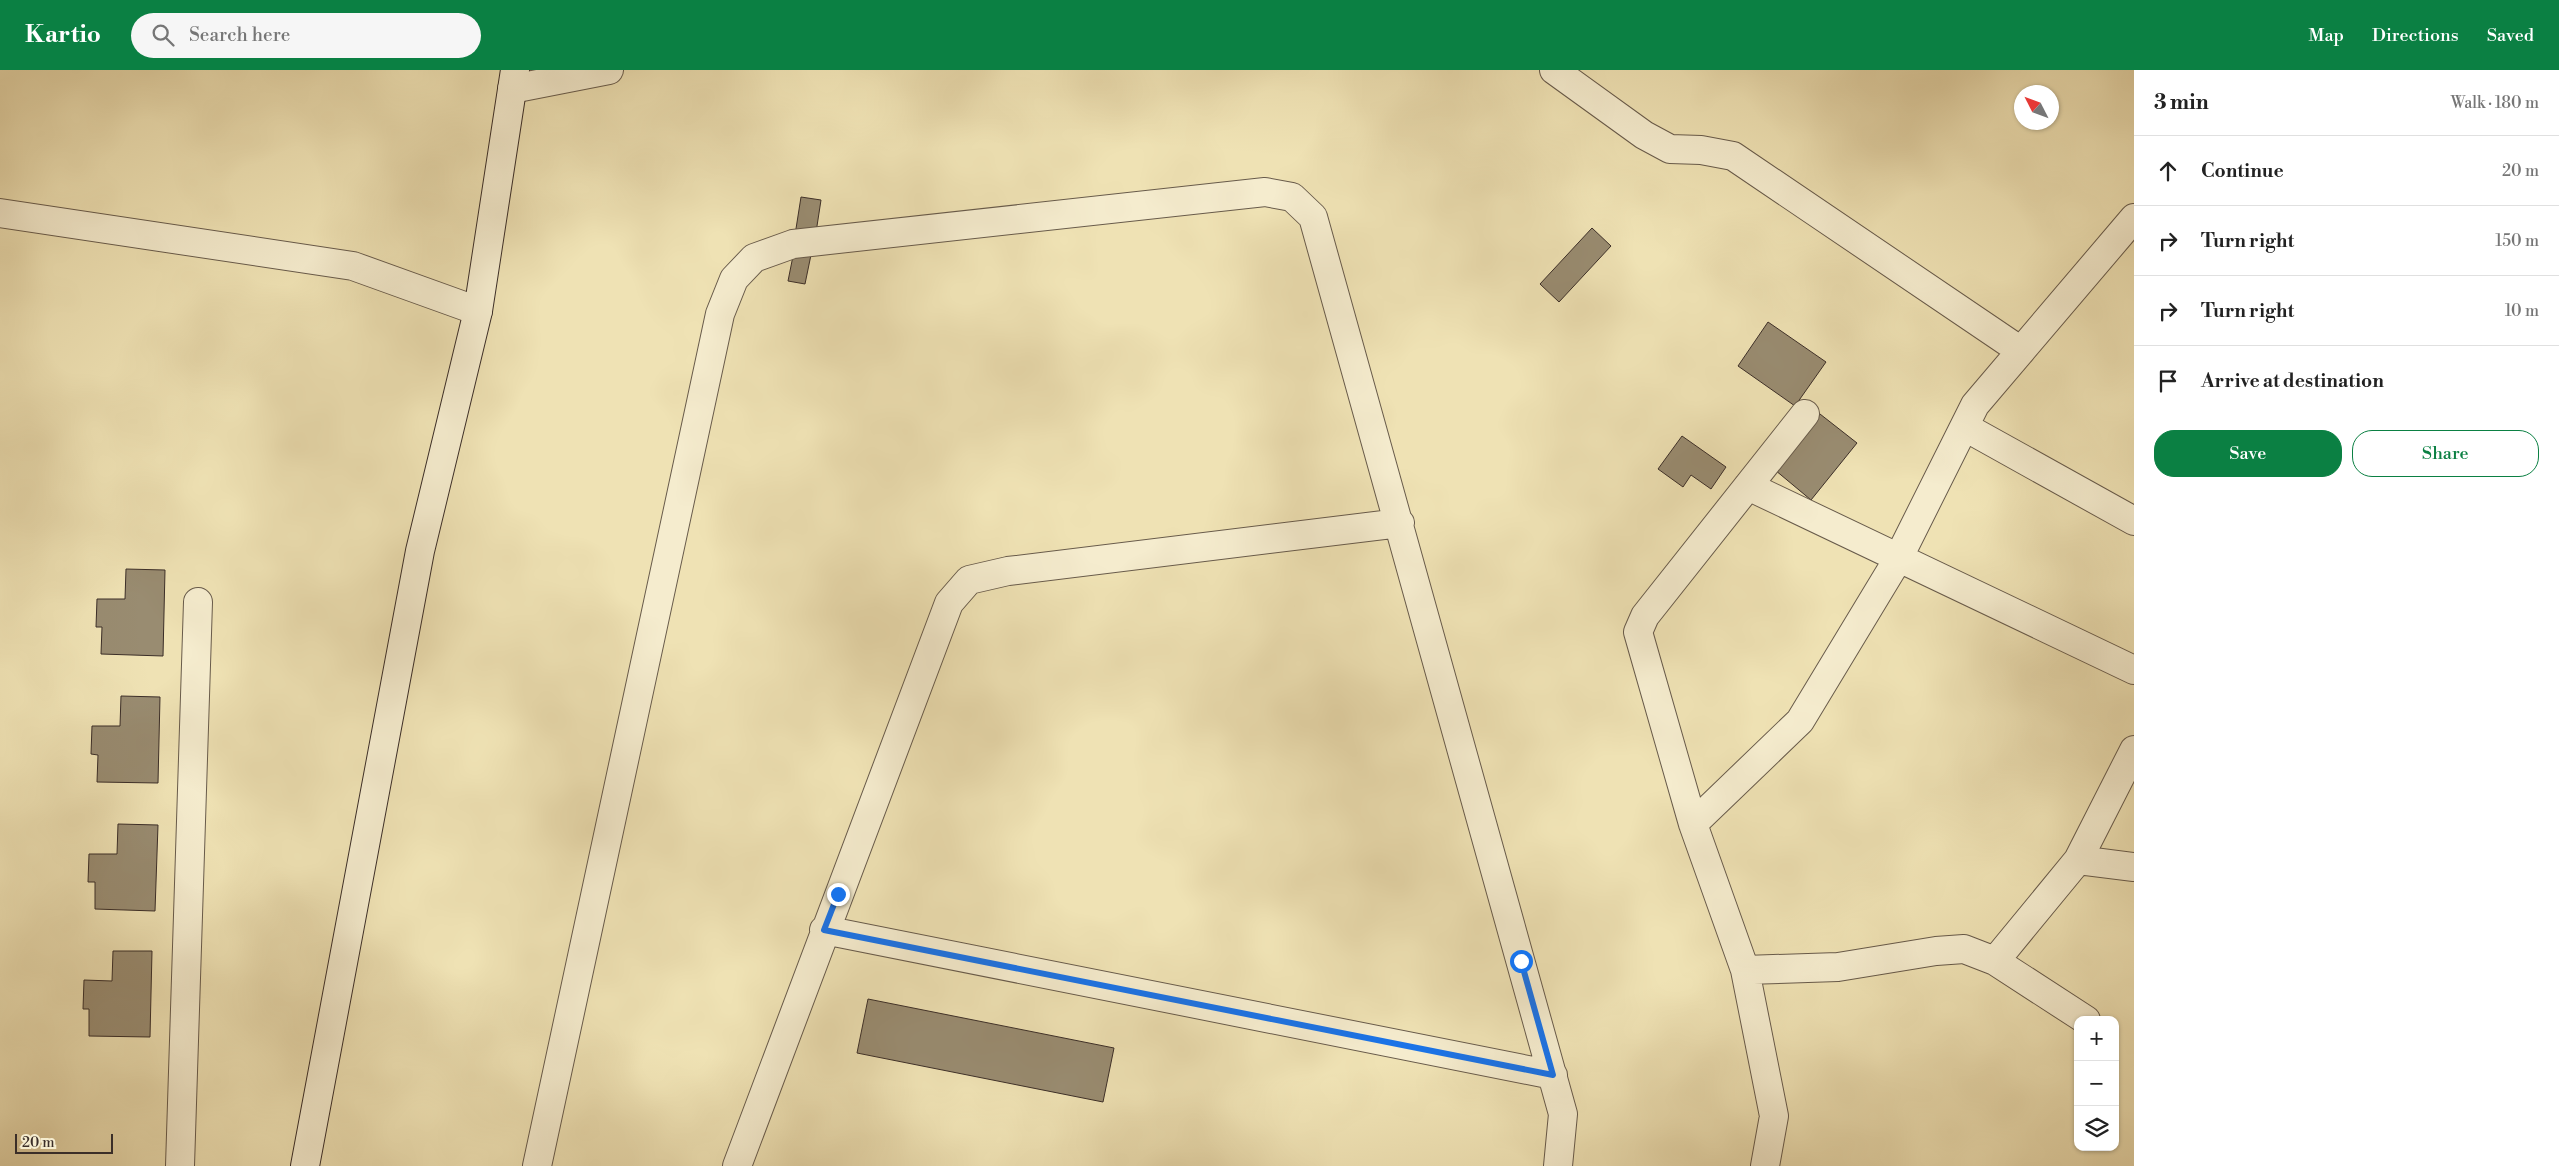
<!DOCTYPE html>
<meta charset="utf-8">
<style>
body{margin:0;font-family:"Libre Bodoni",serif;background:#f6f6f6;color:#222}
.controls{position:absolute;right:15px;bottom:15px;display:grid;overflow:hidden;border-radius:10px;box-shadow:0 1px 4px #0004}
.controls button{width:45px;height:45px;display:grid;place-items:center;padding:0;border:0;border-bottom:1px solid #e0e0e0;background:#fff;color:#222;font:25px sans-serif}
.compass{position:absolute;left:2014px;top:15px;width:45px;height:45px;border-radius:50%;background:#fff;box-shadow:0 1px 4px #0004;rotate:312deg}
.scale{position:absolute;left:15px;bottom:12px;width:98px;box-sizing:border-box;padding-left:5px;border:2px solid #3b2e28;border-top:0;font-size:14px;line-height:18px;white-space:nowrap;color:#3b2e28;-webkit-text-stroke:4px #f5ecce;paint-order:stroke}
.stop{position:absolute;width:15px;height:15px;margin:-11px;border:4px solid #1a73e8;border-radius:50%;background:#fff}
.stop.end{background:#1a73e8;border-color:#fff;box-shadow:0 1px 5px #0008}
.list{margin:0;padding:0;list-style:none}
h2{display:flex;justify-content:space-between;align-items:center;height:65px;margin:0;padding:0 20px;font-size:21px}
h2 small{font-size:16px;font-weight:400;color:#767676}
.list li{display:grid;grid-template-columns:32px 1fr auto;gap:15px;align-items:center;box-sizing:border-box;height:70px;padding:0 20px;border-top:1px solid #e0e0e0}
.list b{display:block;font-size:19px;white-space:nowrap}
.list em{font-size:16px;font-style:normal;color:#767676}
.actions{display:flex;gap:10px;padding:15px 20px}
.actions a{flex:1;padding:11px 0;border:1px solid #0b8043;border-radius:20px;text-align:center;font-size:18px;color:#0b8043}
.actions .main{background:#0b8043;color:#fff}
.icon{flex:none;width:28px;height:28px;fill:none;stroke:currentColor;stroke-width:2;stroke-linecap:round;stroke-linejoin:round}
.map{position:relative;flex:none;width:2134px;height:1096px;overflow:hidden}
header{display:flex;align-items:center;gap:30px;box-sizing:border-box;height:70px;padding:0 25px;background:#0b8043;color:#fff}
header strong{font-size:24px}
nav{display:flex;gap:28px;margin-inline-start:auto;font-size:18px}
.search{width:350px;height:45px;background:#f6f6f6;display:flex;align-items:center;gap:12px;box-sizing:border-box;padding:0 18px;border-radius:28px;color:#767676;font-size:19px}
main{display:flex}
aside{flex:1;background:#fff}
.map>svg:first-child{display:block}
</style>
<header>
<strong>Kartio</strong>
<div class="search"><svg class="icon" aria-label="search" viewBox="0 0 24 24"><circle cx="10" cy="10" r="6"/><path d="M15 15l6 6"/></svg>Search here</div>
<nav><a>Map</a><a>Directions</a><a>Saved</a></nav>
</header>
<main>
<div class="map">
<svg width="2134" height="1096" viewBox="0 0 2134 1096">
<rect width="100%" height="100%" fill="#efe2b4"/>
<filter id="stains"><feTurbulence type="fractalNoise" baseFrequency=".004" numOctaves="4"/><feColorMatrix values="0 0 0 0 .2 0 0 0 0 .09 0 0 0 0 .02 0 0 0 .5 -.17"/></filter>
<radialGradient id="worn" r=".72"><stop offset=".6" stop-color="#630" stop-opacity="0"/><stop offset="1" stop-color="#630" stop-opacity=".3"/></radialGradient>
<!-- building -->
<path fill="#998c71" stroke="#3b2e28" d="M801,127l20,3 -6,39 -20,-4z
M1592,158l19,18 -52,56 -19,-18z
M795,176l17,4 -7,34 -17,-3z
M1768,252l58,40 -31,44 -57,-40z
M1820,344l37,29 -46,57 -36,-30z
M1682,366l44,31 -15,22 -20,-14 -8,12 -25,-18z
M126,499l39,1 -2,86 -62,-2 1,-27h-6l1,-28h28z
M121,626l39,1 -2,86 -61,-1 1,-27 -7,-1 1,-28h28z
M118,754l40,1 -3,86 -60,-2v-27h-7l1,-28h28z
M113,881h39l-2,86 -61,-1v-27h-6l1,-29 28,1z
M868,929l246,49 -11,54 -246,-49z"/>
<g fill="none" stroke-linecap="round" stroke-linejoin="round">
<!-- street casing -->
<g stroke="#685b4b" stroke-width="30">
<path id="street" d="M1554,0l90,65 26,14 31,1 32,6 288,195
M512,19l97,-19
M0,143l353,53 125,45
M1965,357l169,94
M1748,416l386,184
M1693,754l107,-103 98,-162 77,-154 159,-187
M2078,790l56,7
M824,860l729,145
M1995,891l83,-101 56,-110
M1745,900l93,-3 98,-16 28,-2 31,12 91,59
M180,1096l18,-564
M537,1096l183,-852 14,-35 20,-21 39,-14 472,-52 27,5 21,20 250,897 -5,52
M737,1096l212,-563 20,-23 39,-9 392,-48
M1765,1096l9,-50 -29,-146 -52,-146 -55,-192 7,-16 160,-202"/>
</g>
<!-- secondary casing -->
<g stroke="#3b2e28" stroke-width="30">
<path id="secondary" d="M305,1096l115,-615 58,-240 37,-241"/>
</g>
<!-- street -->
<use href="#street" stroke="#f5ecce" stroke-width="28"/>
<!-- secondary -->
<use href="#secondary" stroke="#f5ecce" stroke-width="28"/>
</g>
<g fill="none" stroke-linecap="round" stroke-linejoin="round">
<!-- route -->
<path stroke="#1a73e8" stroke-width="6" d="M838,824l-14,36 729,145 -32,-114"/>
</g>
<rect width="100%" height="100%" filter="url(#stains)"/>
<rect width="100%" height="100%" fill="url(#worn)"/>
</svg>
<div class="controls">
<button>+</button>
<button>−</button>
<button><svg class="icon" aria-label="layers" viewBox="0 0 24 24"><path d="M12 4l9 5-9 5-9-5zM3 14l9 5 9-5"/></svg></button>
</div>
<svg class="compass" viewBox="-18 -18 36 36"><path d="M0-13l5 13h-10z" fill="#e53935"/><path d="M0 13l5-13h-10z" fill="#767676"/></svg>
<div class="scale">20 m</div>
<div class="stop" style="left:1521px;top:891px"></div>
<div class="stop end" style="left:838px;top:824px"></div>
</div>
<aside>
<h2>3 min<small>Walk · 180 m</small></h2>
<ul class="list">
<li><svg class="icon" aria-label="ahead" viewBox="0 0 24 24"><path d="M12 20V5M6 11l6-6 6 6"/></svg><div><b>Continue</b></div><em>20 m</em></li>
<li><svg class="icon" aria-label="right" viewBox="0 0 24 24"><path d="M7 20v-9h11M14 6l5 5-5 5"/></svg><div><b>Turn right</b></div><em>150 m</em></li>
<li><svg class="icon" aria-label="right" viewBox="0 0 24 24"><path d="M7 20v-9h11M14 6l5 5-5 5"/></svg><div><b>Turn right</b></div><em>10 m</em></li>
<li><svg class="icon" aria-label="arrive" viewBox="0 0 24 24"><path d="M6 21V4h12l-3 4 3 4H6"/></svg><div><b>Arrive at destination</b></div></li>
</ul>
<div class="actions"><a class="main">Save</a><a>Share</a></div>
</aside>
</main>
